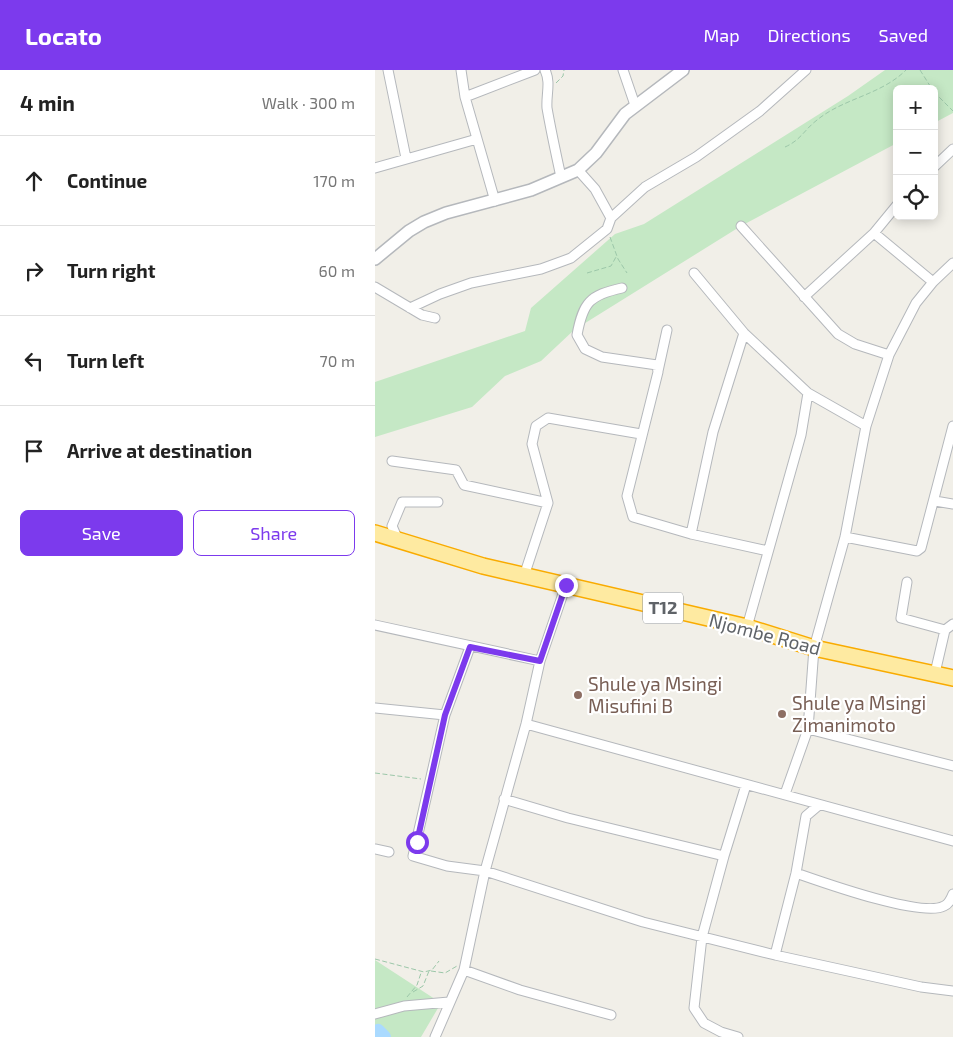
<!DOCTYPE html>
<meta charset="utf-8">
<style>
body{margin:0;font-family:"Exo 2",sans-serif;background:#f2f2f2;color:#222}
.controls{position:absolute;right:15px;top:15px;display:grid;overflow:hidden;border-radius:8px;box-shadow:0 2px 12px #0003}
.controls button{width:45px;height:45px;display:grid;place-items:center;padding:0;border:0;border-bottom:1px solid #e0e0e0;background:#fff;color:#222;font:25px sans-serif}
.stop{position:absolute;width:15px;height:15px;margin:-11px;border:4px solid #7c3aed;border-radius:50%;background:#fff}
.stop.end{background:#7c3aed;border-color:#fff;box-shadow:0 1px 5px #0008}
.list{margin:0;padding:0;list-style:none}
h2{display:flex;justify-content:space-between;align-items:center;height:65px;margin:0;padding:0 20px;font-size:21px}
h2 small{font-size:16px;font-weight:400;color:#767676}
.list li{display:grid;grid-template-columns:32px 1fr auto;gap:15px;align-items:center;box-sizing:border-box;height:90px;padding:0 20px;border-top:1px solid #e0e0e0}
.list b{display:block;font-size:19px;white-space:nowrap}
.list em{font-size:16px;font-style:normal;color:#767676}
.actions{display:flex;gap:10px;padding:15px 20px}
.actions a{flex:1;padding:11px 0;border:1px solid #7c3aed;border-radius:8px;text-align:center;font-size:18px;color:#7c3aed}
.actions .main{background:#7c3aed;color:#fff}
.icon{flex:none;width:28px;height:28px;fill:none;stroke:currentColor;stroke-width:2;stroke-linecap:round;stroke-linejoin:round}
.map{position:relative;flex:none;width:578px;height:967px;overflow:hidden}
header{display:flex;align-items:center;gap:30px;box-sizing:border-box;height:70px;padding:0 25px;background:#7c3aed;color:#fff}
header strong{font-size:24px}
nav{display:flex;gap:28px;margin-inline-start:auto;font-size:18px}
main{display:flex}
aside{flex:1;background:#fff}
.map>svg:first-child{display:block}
</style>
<header>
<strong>Locato</strong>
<nav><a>Map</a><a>Directions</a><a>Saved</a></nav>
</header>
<main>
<aside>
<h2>4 min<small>Walk · 300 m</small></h2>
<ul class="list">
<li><svg class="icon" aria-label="ahead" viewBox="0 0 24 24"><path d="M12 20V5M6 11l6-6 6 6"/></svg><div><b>Continue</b></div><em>170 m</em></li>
<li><svg class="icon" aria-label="right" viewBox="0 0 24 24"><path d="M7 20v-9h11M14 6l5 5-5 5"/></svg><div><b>Turn right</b></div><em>60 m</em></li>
<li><svg class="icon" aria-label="left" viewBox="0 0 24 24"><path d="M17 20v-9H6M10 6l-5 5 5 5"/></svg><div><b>Turn left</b></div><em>70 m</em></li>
<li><svg class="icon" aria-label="arrive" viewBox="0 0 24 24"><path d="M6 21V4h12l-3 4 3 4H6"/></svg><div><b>Arrive at destination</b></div></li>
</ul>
<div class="actions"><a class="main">Save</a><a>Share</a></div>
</aside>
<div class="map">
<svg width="578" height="967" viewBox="0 0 578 967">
<rect width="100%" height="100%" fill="#f1efe8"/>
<!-- green -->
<path fill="#c5e8c5" d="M510,0h68v43l-19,10v-34h-37v54l-156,83 -167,104 -33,31 -36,15 -33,31 -97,30v-55l150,-51 6,-23 84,-74 29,-10 204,-128z
M0,890l66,43 -20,34h-46z"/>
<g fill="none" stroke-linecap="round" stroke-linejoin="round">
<!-- river -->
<path stroke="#aadaff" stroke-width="14" d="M0,963l3,-2 6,6"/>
<!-- minor casing -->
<g stroke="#b5b8bc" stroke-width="11">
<path id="minor" d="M13,0l18,88
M86,0l4,27 30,104
M170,0c6,13 1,24 2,38 4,23 9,46 14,69
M248,0l12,35
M90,27l70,-27
M559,97l19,-18
M0,98l102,-29
M203,100l17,19 16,29
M366,156l97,108 17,10 34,11
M499,163l59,49
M319,203l50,60 64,60 58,33
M0,217l47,28 13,3
M247,218c-32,7 -39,14 -45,47l8,14 17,8 55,8 1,7 -31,124 6,21 58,17 77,17
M429,227l70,-64 23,-28
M35,238l30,-14 31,-11 70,-14 30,-11 36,-29 4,-11 34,-31 51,-30 64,-46 46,-41
M283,301l9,-41
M17,391l64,9 8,15 84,18
M560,431l18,3
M316,464l22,-102 31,-99
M470,467l72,14 4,-3 32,-122
M23,470l-6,-14 10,-24h36
M149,506l24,-73 -16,-59 4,-18 12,-8 93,16
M532,512l-6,36 44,12
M0,555l165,36
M372,557l54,-192 7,-42
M95,577l-25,68 -32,141 34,10 38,5 158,51 132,33 146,32 32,4
M560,603l10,-43 8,-6
M0,638l70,7
M151,654l427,117
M433,659l145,37
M410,724l23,-65 6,-81 31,-111 21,-111 23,-71 27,-52 17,-21 20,-19
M129,729l64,19 156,38
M0,779l14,3
M421,803c26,9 126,45 148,33 5,-2 7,-7 9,-12
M400,885l21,-82 10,-57 13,-11
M89,900l56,20 91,25
M0,944l29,-8 45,-4
M60,967l29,-67 21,-99 41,-147 14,-63 26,-76
M363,967l-17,-5 -17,-9 -10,-15 8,-71 22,-81 22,-71"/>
</g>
<!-- tertiary casing -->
<g stroke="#b5b8bc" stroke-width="14">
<path id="tertiary" d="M0,189l34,-28 15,-9 22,-9 85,-23 47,-20 18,-17 29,-39 58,-44"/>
</g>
<!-- trunk casing -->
<g stroke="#f9ab00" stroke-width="18">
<path id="trunk" d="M0,463l108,33 264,61 67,21 139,30"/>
</g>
<!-- path -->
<path stroke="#9cc7a9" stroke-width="1" stroke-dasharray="5 2.5" stroke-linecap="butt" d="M545,0l12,19
M181,13l7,-7 1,-6
M559,22l19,19
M410,77c16,-7 19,-17 32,-27 27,-22 64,-25 89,-50
M235,167l8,22 9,14
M212,203l24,-7 5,-9
M0,703l46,6
M0,889l49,13 8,-2 7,-9
M56,901l14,2 12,-7
M38,922l10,-6 6,-15
M32,927l10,-12 4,-12"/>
<!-- minor -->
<use href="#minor" stroke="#fff" stroke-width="9"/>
<!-- tertiary -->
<use href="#tertiary" stroke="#fff" stroke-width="11"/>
<!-- trunk -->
<use href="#trunk" stroke="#feeaa1" stroke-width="15"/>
</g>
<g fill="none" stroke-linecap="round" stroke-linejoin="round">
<!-- route -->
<path stroke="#7c3aed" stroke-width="6" d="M42,772l28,-127 25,-68 70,14 26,-76"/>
</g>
<!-- markers -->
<g fill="#8d6e63" stroke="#fff" stroke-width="2">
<circle cx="203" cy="625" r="5"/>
<circle cx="407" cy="644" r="5"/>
</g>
<g text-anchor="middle" stroke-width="4.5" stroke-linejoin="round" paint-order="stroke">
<!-- shield labels -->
<rect fill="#fff" stroke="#8f9295" stroke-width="1" x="268" y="522.5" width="40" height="31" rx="4"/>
<g font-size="18" font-weight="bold" fill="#5f6368">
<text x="288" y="544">T12</text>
</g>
<!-- street labels -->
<g font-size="19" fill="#5f6368" stroke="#fff">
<text transform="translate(390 564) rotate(15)" y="7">Njombe Road</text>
</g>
<!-- education labels -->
<g font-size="19" fill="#785e54" stroke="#fff" text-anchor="start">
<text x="213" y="621">Shule ya Msingi<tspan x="213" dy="22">Misufini B</tspan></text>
<text x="417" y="640">Shule ya Msingi<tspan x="417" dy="22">Zimanimoto</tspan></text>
</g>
</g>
</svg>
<div class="controls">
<button>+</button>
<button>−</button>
<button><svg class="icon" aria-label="locate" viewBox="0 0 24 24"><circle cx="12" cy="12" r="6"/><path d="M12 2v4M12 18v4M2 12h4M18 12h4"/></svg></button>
</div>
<div class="stop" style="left:42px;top:772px"></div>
<div class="stop end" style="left:191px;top:515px"></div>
</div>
</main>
